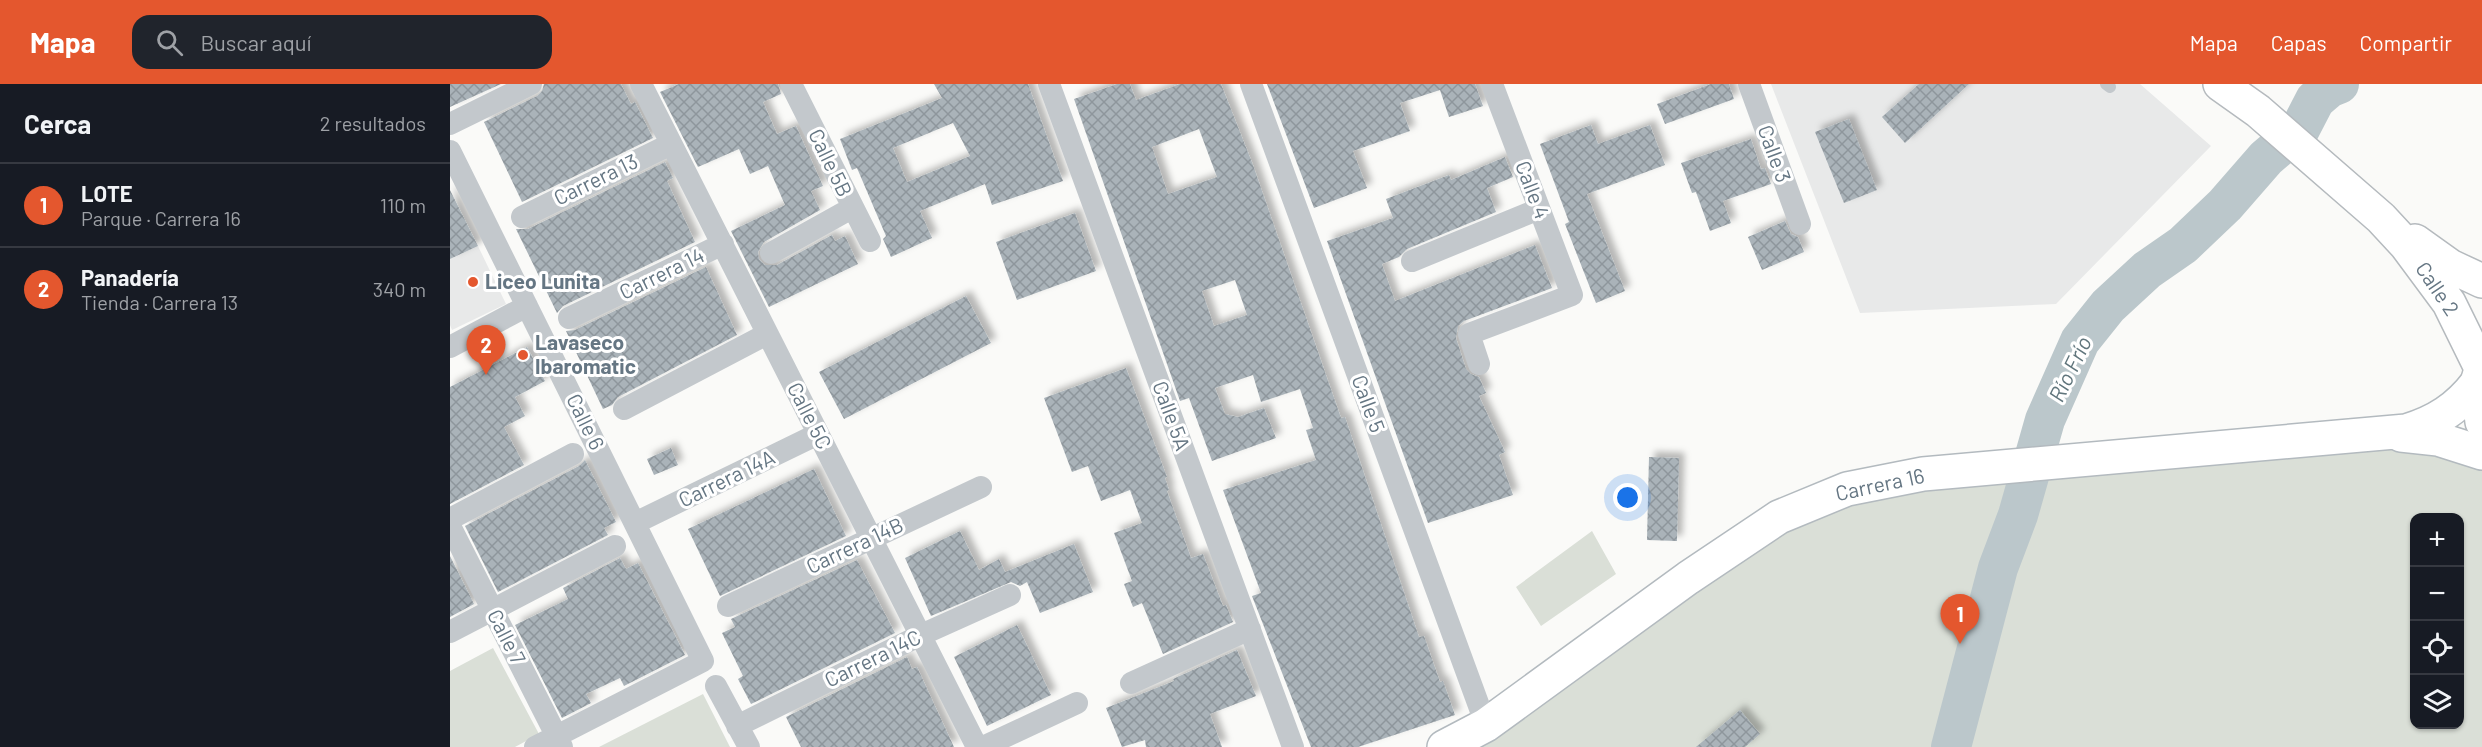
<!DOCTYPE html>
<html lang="es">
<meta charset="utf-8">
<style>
body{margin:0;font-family:Barlow,sans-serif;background:#20242c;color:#f1f3f6}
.controls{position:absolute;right:18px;bottom:18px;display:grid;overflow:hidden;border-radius:12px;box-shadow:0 2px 4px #0004}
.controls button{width:54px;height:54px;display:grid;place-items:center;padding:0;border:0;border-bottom:2px solid #363941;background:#171b24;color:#f1f3f6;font:30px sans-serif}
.you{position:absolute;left:1178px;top:414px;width:21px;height:21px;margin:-15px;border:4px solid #fff;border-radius:50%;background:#1a73e8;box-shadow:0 0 0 9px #1a73e833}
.badge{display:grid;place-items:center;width:39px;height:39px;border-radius:50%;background:#e4572e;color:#fff;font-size:20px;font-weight:700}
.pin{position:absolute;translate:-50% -50px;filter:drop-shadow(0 2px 3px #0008)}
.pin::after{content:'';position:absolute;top:32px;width:21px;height:18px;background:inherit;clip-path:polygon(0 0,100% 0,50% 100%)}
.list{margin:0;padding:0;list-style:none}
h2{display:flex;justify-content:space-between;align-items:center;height:78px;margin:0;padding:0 24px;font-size:26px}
h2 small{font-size:20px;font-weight:400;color:#9ea1a6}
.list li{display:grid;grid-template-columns:39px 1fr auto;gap:18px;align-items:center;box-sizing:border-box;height:84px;padding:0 24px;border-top:2px solid #363941}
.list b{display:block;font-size:22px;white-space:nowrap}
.list p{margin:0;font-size:20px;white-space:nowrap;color:#9ea1a6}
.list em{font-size:20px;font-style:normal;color:#9ea1a6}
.icon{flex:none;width:33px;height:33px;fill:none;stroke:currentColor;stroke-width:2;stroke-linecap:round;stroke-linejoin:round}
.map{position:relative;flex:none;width:2032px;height:663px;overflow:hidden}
header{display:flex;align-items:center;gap:36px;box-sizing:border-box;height:84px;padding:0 30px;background:#e4572e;color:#fff}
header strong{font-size:28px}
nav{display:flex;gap:33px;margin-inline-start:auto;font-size:21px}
.search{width:420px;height:54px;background:#20242c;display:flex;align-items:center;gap:15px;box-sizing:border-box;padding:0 21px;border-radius:18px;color:#9ea1a6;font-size:22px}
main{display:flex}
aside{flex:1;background:#171b24}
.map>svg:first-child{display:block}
</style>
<header>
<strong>Mapa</strong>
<div class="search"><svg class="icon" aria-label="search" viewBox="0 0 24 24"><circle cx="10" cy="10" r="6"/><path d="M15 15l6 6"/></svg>Buscar aquí</div>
<nav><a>Mapa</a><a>Capas</a><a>Compartir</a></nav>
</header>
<main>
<aside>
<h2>Cerca<small>2 resultados</small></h2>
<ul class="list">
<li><span class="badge">1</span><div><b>LOTE</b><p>Parque · Carrera 16</p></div><em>110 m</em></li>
<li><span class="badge">2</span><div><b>Panadería</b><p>Tienda · Carrera 13</p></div><em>340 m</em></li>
</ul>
</aside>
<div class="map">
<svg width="2032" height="663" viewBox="0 0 2032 663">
<defs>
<pattern id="building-cross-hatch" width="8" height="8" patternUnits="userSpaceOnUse" patternTransform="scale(1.5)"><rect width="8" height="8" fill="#aab3b9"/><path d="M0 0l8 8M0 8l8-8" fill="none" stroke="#8e969c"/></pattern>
<filter id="shadow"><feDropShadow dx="5.5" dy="-5.5" stdDeviation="3" flood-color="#0004"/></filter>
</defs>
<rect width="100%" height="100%" fill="#fafaf8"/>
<!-- built -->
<path fill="#e8e9e9" d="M1321,0h369l71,62 -155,158 -196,9z
M28,162l28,58 -54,26 -2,-5v-66z"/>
<!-- park -->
<path fill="#dadfd7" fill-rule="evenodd" d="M1940,350l92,19v294h-1038l378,-249zM1964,434h46v206h-46z
M1142,447l24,43 -75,52 -25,-39z
M43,564l46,86 -24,13h-65v-76z
M253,610l27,53h-131z"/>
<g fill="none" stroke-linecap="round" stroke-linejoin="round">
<!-- river -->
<path stroke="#bbc7cb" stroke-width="40" d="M1501,663l47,-179 20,-53 27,-95 35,-79 28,-35 39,-36 36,-25 42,-40 41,-47 34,-29 15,-29 14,-12 10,-4"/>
</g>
<!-- building -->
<path fill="url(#building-cross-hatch)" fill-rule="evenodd" filter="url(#shadow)" d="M0,0h51l-51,23z
M94,0h77l10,20 4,-2 18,36 -131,64 -38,-80 53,-26 5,-5z
M229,0h99l3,10 -18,8 14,32 19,-8 27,60 -12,5 9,19 -56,32 -6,10 1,7 6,6h12l55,-30 3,6 10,-5 13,28 -89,43 -38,-76 54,-26 -17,-39 -18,8 -11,-25 -41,18 -38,-75z
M484,0h94l35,97 -71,24 -7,-21 -65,27 12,27 -41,19 -8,-18 3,-3 -29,-68 -5,2 -12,-31 102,-41zM503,39l17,33 -63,26 -14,-34z
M667,0h13l6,16 44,-16h41l32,81 88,253 4,-1 74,220 5,-1 16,46 3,-1 12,34 -97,32h-47l-59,-151 9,-3 -38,-103 93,-30 -10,-30 7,-2 -13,-39 -39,13 -8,-27 -38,13 10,26 13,3 26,-9 12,30 -64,23 -23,-63 -9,3 -106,-302zM749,45l18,48 -49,17 -16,-47zM785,196l12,35 -33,11 -12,-35z
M817,0h208l8,22 -34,11 -9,-27 -40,13 10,28 -57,20 14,37 -53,20z
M1261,0h18l5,15 -69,25 -8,-20z
M1469,0h50l-64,59 -23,-26z
M1399,35l28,71 -33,13 -29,-71z
M1141,41l7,19 52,-19 15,40 -78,29 38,97 -29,12 -31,-79 4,-2 -29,-78z
M1301,55l10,30 4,-1 6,16 -48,17 8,22 -21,8 -14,-39 -4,1 -11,-30z
M1055,73l8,20 -26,11 9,24 -89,37 -8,8 -17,7 13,37 140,-56 17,43 -88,33 -6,5 -2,12 10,31 5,5 8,3 7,16 -7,3 26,56 -6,3 14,40 -85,28 -101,-282 66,-23 -7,-19 63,-24 2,5z
M215,78l8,16 -6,3 28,61 -132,64 -6,7 -41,-84h12z
M0,106l28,56 -28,13z
M625,129l21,58 -79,29 -21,-58z
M1335,137l6,13 7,3 6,15 -42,18 -14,-33z
M256,183l31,68 -119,62 -6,8 -9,4 -37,-78 9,-1z
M516,212l25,47 -147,76 -25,-47z
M77,263l18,34 -30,16 10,19 -21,11 20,38 -74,39v-117z
M676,284l41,109 -2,1 4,12 -2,1 24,67 12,-4 20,52 3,-1 7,17 -70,32 -21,-51 -9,4 -9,-23 8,-3 -18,-48 28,-10 -12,-33 -29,11 -13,-35 -16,6 -28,-74z
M221,364l7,17 -24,10 -7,-16z
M1199,373l30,1 -2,83 -30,-1z
M135,376l31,62 -12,6 4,7 -110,57 -33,-66 114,-60z
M364,385l32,67 -126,60 -32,-67z
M510,447l19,39 20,-11 6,13 69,-28 19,48 -53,21 -13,-31 -7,4 -9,-4 -80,34 -26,-58z
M0,472l24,48 -24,13z
M170,474l6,11 12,-6 47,92 -61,31 -4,-8 -34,16 5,9 -29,15 -47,-93 53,-26 -5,-11z
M407,476l38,73 -144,71 -13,-25 5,-3 -21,-43 13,-6 -4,-8z
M567,541l34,70 -64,31 -33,-69z
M787,566l19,46 -46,18 12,33h-76l-1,-7 -23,7 -16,-39 68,-27 -1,-2z
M457,573l5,12 5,-2 37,80h-153l-15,-30z
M1290,626l20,24 -15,13h-49z"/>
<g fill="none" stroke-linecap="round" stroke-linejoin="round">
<!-- secondary casing -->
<g stroke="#b3babf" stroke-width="36">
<path id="secondary" d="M1951,351l37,4 44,14
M994,663l42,-22 202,-147 91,-61 68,-28 76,-15 483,-43c30,-9 52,-23 71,-48"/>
</g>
<!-- primary casing -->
<g stroke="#b5babe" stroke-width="36">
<path id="primary" d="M1770,0l38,27 123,107 25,27 43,58 32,65
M1965,157l35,25 32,15
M2032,282l-5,17 5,39"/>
</g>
<!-- lane -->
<path stroke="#c3c8cc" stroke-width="12" d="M1656,0l4,3"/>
<!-- street -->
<path stroke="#c3c8cc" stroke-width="22" d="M191,0l336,663
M341,0l79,157
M599,0l244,663
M801,0l235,641
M1299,0l51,140
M0,40l81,-40
M0,67l253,510 -168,86
M72,133l149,-73
M321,169l81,-45
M962,177l127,-52
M119,234l154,-74
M0,263l77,-41
M1029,280l-10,-30 103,-39 -80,-211
M174,325l143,-75
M0,435l123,-65
M185,439l183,-89
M0,442l112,221
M278,522l253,-119
M0,548l165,-86
M681,599l119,-54
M266,602l33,61
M287,642l184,-91 89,-40
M533,663l94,-44"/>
<!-- secondary -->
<use href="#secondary" stroke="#fff" stroke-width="33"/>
<!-- primary -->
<use href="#primary" stroke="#fff" stroke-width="33"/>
</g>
<!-- markers -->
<g fill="#e4572e" stroke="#fff" stroke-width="2">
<circle cx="23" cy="198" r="6"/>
<circle cx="73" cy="271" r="6"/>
</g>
<g text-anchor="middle" stroke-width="6" stroke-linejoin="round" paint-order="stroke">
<!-- street labels -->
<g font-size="21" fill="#657683" stroke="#fff">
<text transform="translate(1324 70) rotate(70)" y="7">Calle 3</text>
<text transform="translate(380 79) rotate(64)" y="7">Calle 5B</text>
<text transform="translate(146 96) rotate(-26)" y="7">Carrera 13</text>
<text transform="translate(1082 106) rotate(69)" y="7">Calle 4</text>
<text transform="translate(212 190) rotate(-26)" y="7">Carrera 14</text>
<text transform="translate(1987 205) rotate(56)" y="7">Calle 2</text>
<text transform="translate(918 320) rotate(70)" y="7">Calle 5</text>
<text transform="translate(359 332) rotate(63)" y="7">Calle 5C</text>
<text transform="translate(721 332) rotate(70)" y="7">Calle 5A</text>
<text transform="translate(135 338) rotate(64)" y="7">Calle 6</text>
<text transform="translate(277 395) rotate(-26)" y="7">Carrera 14A</text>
<text transform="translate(1430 401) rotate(-12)" y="7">Carrera 16</text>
<text transform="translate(405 462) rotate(-25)" y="7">Carrera 14B</text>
<text transform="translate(56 553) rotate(63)" y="7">Calle 7</text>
<text transform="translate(423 575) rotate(-26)" y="7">Carrera 14C</text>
</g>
<!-- poi labels -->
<g font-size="21" font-weight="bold" fill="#657683" stroke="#fff" text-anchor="start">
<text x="35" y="205">Liceo Lunita</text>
<text x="85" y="266">Lavaseco<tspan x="85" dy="24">Ibaromatic</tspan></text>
</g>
<!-- water labels -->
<g font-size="22" font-style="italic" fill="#60757c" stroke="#fff">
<text transform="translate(1620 285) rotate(-64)" y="8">Río Frío</text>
</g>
</g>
</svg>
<div class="controls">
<button>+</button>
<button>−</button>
<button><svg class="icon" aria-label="locate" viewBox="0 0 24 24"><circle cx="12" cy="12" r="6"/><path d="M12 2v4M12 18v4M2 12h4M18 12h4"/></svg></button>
<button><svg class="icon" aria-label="layers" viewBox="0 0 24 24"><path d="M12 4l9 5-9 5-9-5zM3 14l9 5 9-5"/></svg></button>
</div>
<div class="you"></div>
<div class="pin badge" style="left:1510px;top:560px">1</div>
<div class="pin badge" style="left:36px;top:291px">2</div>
</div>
</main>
